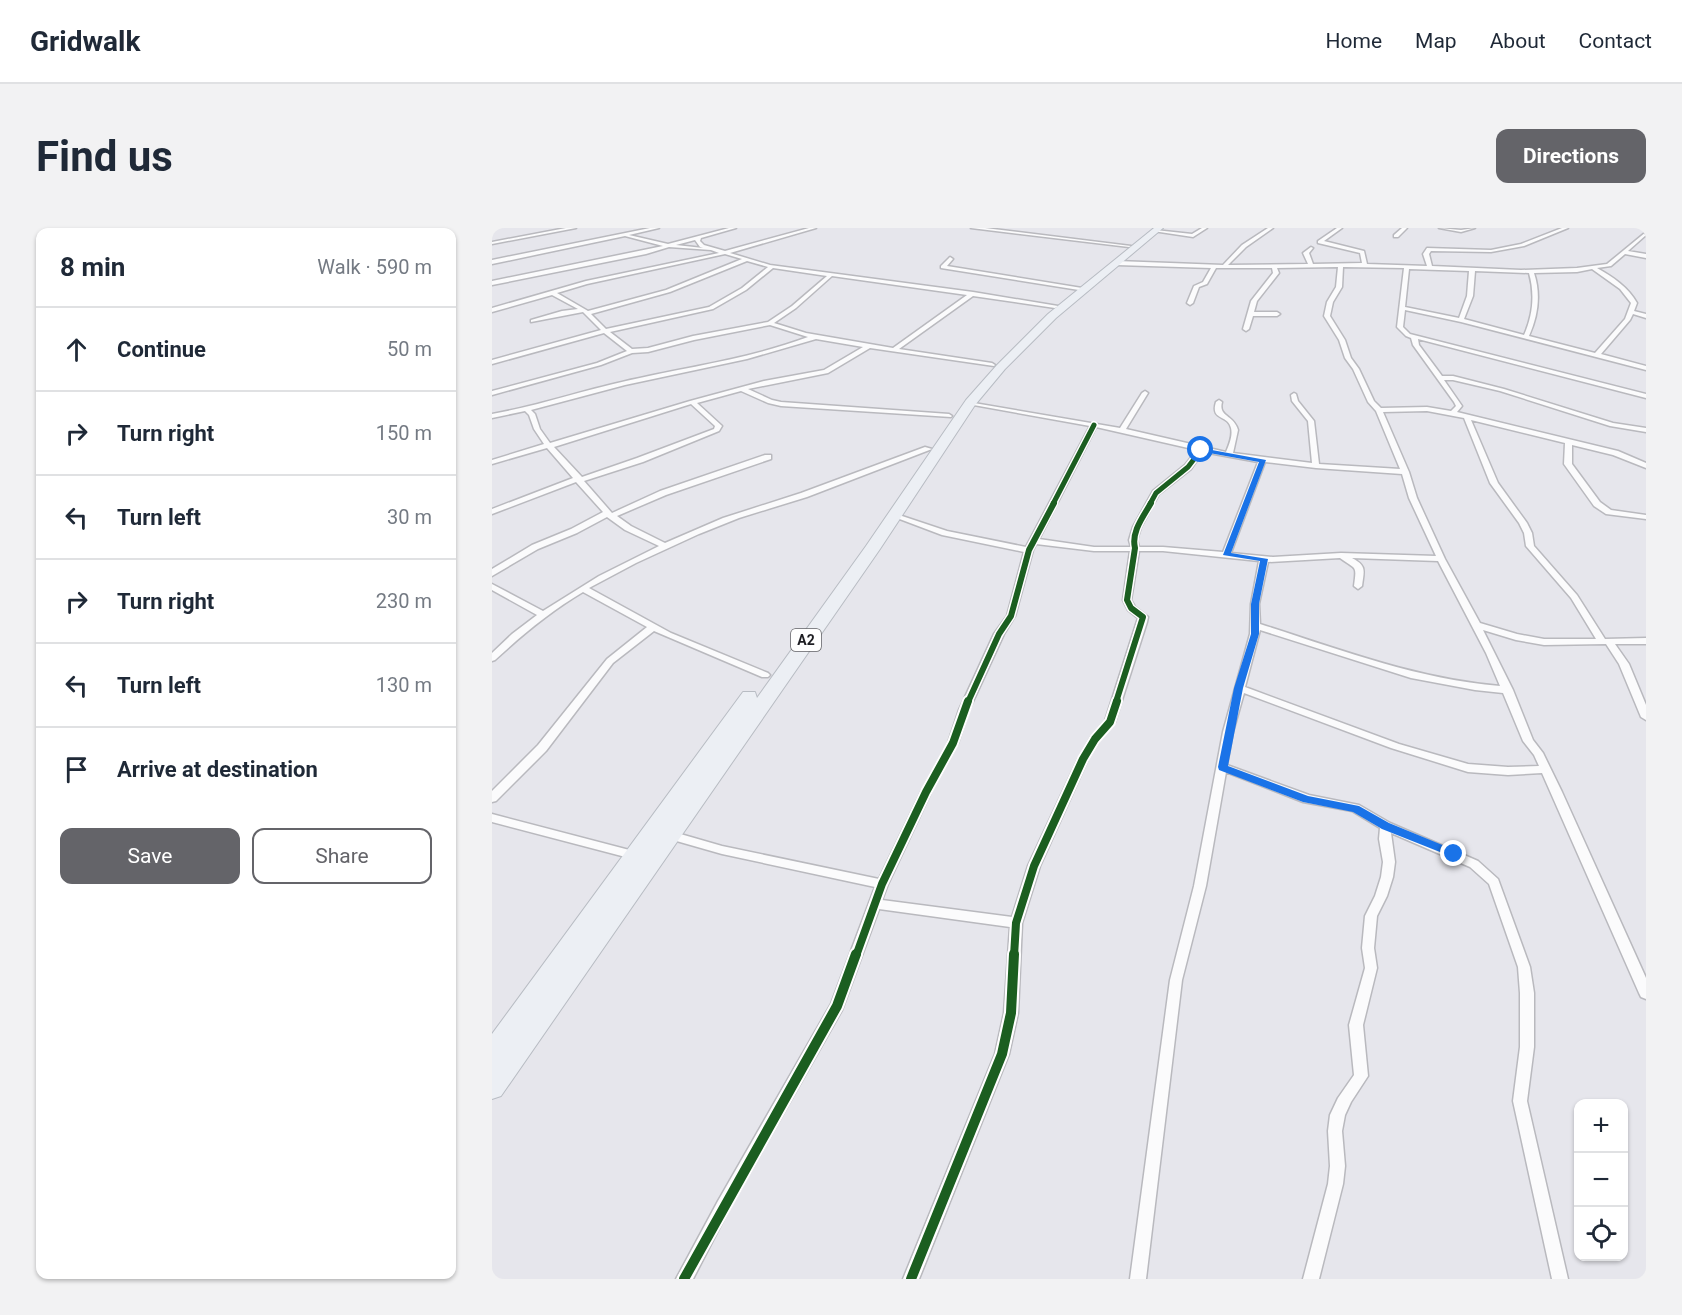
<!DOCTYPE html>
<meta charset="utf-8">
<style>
body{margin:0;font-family:Roboto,sans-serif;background:#f2f2f3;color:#1f2937}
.controls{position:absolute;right:18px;bottom:18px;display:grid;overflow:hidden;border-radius:12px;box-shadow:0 2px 4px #0004}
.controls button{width:54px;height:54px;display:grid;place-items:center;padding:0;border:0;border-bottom:2px solid #e0e1e3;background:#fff;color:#1f2937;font:30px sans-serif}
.stop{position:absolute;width:18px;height:18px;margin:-14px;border:4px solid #1a73e8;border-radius:50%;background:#fff}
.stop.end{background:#1a73e8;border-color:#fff;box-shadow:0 2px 6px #0008}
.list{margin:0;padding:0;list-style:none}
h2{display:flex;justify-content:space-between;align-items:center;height:78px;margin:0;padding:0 24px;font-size:26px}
h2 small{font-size:20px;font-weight:400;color:#747a83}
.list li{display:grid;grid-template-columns:39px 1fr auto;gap:18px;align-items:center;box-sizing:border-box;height:84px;padding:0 24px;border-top:2px solid #e0e1e3}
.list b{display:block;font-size:22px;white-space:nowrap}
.list em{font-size:20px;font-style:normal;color:#747a83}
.actions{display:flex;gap:12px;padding:18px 24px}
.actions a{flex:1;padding:14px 0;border:2px solid #646469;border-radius:12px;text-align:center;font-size:21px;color:#646469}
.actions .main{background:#646469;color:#fff}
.icon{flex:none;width:33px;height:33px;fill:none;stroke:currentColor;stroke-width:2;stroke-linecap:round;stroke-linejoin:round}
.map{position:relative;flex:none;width:1154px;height:1051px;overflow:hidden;border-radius:12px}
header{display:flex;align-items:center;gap:36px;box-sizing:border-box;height:84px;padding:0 30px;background:#fff;border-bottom:2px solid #e0e1e3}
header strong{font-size:28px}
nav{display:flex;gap:33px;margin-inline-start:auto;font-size:21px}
.intro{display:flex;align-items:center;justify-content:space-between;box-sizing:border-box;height:144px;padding:0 36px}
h1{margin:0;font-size:42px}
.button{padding:15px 27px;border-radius:12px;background:#646469;color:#fff;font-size:21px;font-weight:700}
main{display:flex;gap:36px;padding:0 36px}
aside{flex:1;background:#fff;border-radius:12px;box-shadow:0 2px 4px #0004}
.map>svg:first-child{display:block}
</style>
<header>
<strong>Gridwalk</strong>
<nav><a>Home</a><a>Map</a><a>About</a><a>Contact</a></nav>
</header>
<div class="intro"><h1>Find us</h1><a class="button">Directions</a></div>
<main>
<aside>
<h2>8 min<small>Walk · 590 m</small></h2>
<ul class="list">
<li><svg class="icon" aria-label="ahead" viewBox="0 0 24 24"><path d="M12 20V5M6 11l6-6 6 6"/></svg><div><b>Continue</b></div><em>50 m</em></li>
<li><svg class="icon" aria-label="right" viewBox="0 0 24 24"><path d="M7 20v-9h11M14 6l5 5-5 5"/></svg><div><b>Turn right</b></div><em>150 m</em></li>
<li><svg class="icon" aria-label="left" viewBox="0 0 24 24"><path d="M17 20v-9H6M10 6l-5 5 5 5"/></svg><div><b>Turn left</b></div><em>30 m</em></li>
<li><svg class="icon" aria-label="right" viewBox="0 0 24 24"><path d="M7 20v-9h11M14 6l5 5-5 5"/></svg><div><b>Turn right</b></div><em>230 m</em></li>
<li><svg class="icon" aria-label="left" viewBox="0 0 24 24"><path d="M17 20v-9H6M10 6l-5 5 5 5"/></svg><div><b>Turn left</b></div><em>130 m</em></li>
<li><svg class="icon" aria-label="arrive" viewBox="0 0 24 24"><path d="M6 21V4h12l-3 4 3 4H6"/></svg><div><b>Arrive at destination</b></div></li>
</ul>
<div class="actions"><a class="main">Save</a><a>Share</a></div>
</aside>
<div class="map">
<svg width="1154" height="1051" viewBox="0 0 1154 1051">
<rect width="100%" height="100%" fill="#e6e6ec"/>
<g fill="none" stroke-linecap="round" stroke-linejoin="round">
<!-- street casing -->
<g stroke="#b9b9be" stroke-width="3">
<path id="street" d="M74,0h10l-84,16v-2z
M158,0h9l-30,7 39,9 61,-16h7l-35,10 -1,3 4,4 21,6 84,-23h7l-86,25 40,12 203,27 85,14 -3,2 -82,-12 -74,53 93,14 3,2 -1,1 -124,-18 -42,25 -80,16 24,11 9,2 168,12 3,2 -1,1 -170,-11 -13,-3 -27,-12 -44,12 24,22 1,1 -3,5 -76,31 -59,19 28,32 48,-22 105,-36h6v4l-105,36 -49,21 14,10 34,17 58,-25 78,-25 124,-46 7,2 -125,48 -68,21 -40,16 -63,29 -47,25 82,45 97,40 2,2 -2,2h-6l-108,-46 -41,32 -67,88 -50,50 -4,1v-11l46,-46 69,-86 40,-32 -64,-35c-32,19 -60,42 -88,68l-3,1v-8l20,-19 25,-19 -45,-25v-6l51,27 56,-35 60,-30 -34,-16 -18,-13 -30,16 -39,16 -46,27v-7l40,-24 39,-16 32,-17 -27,-30 -84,32v-5l81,-31 -26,-30 -55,16v-4l52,-16 -10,-15 -5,-14 -4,-4 -33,7v-4c45,-8 89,-23 134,-33 61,-14 123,-22 182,-44l-38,-12 -76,15 -46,12 -16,1 -31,12 -109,30v-4l105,-28 30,-12 -23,-18 -112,31v-4l109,-30 -18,-18 -52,10v-2l31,-9 16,-2 -26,-14 -60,17v-4l94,-27 133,-28 -8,-3 -42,-3 -23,7 -154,31v-4l171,-35 -38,-10 -133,28v-4zM203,12l5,7 3,1 -27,-3zM233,26l17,5 -76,31 -78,21 -31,-18 30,-9zM255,33l21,6 -26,21 -33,19 -103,22 -15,-15 79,-22zM281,40l54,8 -35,30 -24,16 -75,14 -45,12 -16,1 -22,-17 103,-23 33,-19zM340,48l135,19 -74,53 -87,-15 -32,-10 22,-15zM324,111l47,8 -39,23 -60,11 -74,20 -140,42 -10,-14 -5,-15 -4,-4 94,-25 122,-26zM199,176l24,22 -1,3 -77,29 -55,19 -28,-30z
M479,0h14l146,18 -2,1z
M710,0h5l-14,9 -40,-6 2,-1 37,4z
M776,0h5l-27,19 -18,18 80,-1 -5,-11 8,-6 2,1 -4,5 4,11 49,-1 -2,-10 -42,-10v-2l19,-13h5l-18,13 40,10 3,13 60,2 -4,-12 4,-6 64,2 30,-6 41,-16h6l-44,18 -33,6 -60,-1 -2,3 3,12 89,4 56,-2 30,-4 39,-32v3l-18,16 18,3v4l-21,-4 -14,12 -14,2c16,9 31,19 40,35l-3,8 12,3v4l-13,-4 -3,6 -29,34 45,12v4l-185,-48 -56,-12 -2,17 7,7 236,60v4l-228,-59 1,6 23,31h11l51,13 109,34 33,5v4l-36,-6 -110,-35 -47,-11h-9l18,26 -5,6 161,39 28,12v5l-33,-13 -41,-10v19l28,38 11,8 35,5v4l-40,-5 -12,-8 -30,-42 1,-21 -94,-23 27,63 29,40 5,10 2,13 43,49 28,44 41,-1v6h-31l14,20 17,41v15l-5,-3 -22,-53 -13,-20 -62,1 -28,-5 -33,-10 30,60 20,50 10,13 19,39 84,186v21l-5,-2 -2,-4 -97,-220 -34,2 -40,-3 -77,-24 -147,-55 -11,39 -6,33 82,30 50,10 31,18 88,38 20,18 32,88 4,26v54l-7,54 41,178h-16l-39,-178 7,-54v-54l-2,-26 -29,-83 -19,-17 -79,-34 4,29 -2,15 -6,19 -10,20 -3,32 3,20 -14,57 5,51 -17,26 -6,13 -3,16 3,35 -2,18 -24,95h-16l25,-95 2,-18 -2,-35 2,-16 8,-17 16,-23 -5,-50 16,-57 -3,-20 3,-32 10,-20 6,-19 2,-15 -4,-23 1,-11 -28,-17 -49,-9 -77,-30 -20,114 -24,94 -36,299h-16l40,-299 24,-94 29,-154 27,-98 1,-30 8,-43 -96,-10h-24l-8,49 4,7 13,10 -1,5 -32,100 -16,19 -11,18 -48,107 -18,57 -4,90 -9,41 -90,225h-16l92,-225 9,-41 6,-86 -131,-18 -37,101 -114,201 -35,68h-17l42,-78 113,-197 44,-117 -153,-33 -56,-16 -2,-3 2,-3 4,-1 52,15 157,33 42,-87 27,-49 11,-33 35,-76 13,-18 17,-64 -82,-17 -53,-20 4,-2 54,18 79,16 64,-121 -122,-22v-2l152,26 22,-35 3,-2 3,2 -22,36 100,23c3,-7 7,-16 5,-24 -3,-14 -21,-7 -15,-26l3,-2 3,2c-4,15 12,13 16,28l-5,23 79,10 -4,-42 -16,-20 -1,-6 3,-2 2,1 2,7 16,20 5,43 81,5 -24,-58 -8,-9 -15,-33 -8,-11 -6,-18 -15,-24 3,-14 9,-15 2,-20 -61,1 2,5 -22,28 -3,11h23l3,2 -3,2h-24l-4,13 -3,2 -3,-2 8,-28 22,-28 -1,-5h-56l-9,16 -8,3 -6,16 -3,2 -3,-2 7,-17 9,-4 8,-14 -94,-3 -3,-2 3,-2 106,4 19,-20zM851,39l61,1 -7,59 9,9 5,2 2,7 41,57 2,4 -5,5 -24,-4 -46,1 -7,-7 -15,-32 -8,-11 -6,-18 -15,-24 3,-14 9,-15zM917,41l60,2 -2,25 -8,22 -54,-11zM1100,41l28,20 11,14 -6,16 -30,34 -66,-17c9,-20 12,-42 5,-63l43,-1zM983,43l54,2c6,21 4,42 -5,62l-60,-16 9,-23zM935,183l37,7 26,65 29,40 5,10 2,13 45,52 25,41h-52l-27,-5 -37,-11 -35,-64 -28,-61 -8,-26 -26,-60zM604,199l101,23 -12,15 -32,26 -20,36 -4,13 2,7h-37l-55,-8zM711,224l55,10 -35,90 -60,-5h-24l-2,-7 4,-13 18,-33 32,-25zM773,234l51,6 86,6 7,24 27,58 -95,-3 -68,4 -42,-4zM544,316l58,7h36l-7,49 5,10 10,8 -33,103 -14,16 -13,22 -50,107 -16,51 -130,-17 6,-16 43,-92 27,-49 11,-33 35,-76 11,-18 18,-66zM848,330c16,12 17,6 14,28l4,3 4,-3c2,-16 5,-20 -10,-28l86,3 48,92 14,33c-84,-7 -161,-37 -240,-62l-1,-20 9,-42zM768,402l151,48 64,12 28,3 20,48 11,14 5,11 -31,1 -40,-3 -69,-20 -154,-57z
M910,0h5l-9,9h-4v-2z
M947,0l22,2 14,-2 -14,4z
M458,29l3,2 -6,7 135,22 -3,2 -138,-22v-2z
M0,586l145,38 4,1 2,3 -2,3 -4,1 -145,-38z"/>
</g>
<!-- highway casing -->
<g stroke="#b8bcc3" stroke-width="2">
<path id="highway" d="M662,0h9l-107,90 -51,51 -30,36 -95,144 -379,547 -9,3v-65l251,-342h12l2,6 109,-152 100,-146 31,-35 51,-51z"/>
</g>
<!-- street -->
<use href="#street" fill="#fbfbfc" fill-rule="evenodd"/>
<!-- highway -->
<use href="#highway" fill="#eceff4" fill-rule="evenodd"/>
<!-- cycleway-far3 casing -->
<g stroke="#fff" stroke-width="8">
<path id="cycleway-far3" d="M561,276l41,-79
M658,276l6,-11 32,-26 13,-17"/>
</g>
<!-- cycleway-far2 casing -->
<g stroke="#fff" stroke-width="9">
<path id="cycleway-far2" d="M476,474l31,-68 12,-18 18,-66 25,-47
M624,474l27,-85 -12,-9 -4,-8 8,-52c-4,-16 8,-31 16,-45"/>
</g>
<!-- cycleway-far1 casing -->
<g stroke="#fff" stroke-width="12">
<path id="cycleway-far1" d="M364,728l26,-72 44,-92 27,-49 15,-42
M522,728l2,-33 18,-57 49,-107 12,-20 15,-17 7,-21"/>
</g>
<!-- cycleway casing -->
<g stroke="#fff" stroke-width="14">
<path id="cycleway" d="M192,1051l153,-273 19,-52
M419,1051l91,-225 9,-41 3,-59"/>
</g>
<!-- cycleway-far3 -->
<use href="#cycleway-far3" stroke="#1b5e20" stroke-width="5"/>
<!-- cycleway-far2 -->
<use href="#cycleway-far2" stroke="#1b5e20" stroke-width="6"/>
<!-- cycleway-far1 -->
<use href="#cycleway-far1" stroke="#1b5e20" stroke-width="8"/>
<!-- cycleway -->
<use href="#cycleway" stroke="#1b5e20" stroke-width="10"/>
</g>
<!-- route -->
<path fill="#1a73e8" d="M709,220l65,12 -35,93 37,6 -9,45v30l-16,54 -15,78 80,30 51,10 30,17 68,28v5h-7l-68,-27 -29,-17 -50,-10 -84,-32 -1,-3 16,-79 17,-54v-30l9,-43 -37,-6 36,-93 -61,-11z"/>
<g text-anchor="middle" stroke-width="4.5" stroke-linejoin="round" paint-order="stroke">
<!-- shield labels -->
<rect fill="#fff" stroke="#626265" stroke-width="1.5" x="299" y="401" width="30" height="22" rx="4.5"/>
<g font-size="14" font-weight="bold" fill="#1e1e23">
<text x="314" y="417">A2</text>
</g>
</g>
</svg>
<div class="controls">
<button>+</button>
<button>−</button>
<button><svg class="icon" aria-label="locate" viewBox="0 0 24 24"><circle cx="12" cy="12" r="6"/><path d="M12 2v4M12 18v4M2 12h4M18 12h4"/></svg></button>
</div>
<div class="stop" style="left:709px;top:222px"></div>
<div class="stop end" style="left:962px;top:626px"></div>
</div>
</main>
